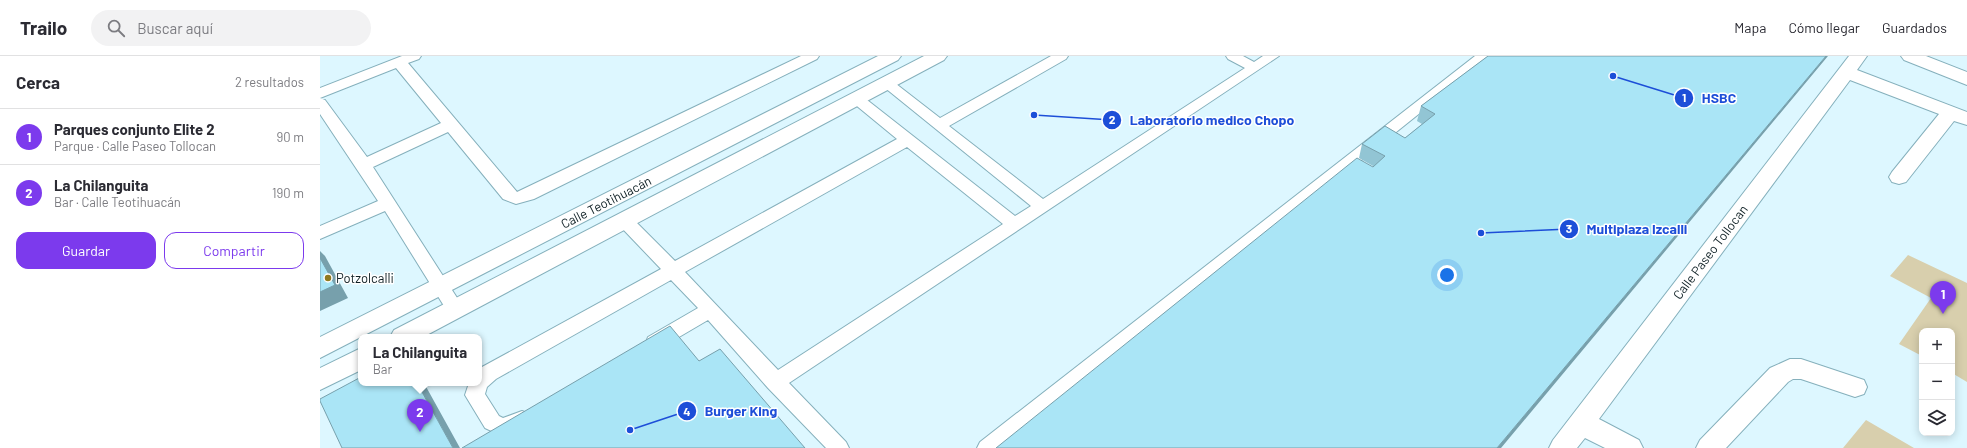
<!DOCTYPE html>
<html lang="es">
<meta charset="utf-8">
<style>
body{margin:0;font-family:Barlow,sans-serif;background:#f2f2f3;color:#2b2b33}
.controls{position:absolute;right:12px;bottom:12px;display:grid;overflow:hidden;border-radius:8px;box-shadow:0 2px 10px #0003}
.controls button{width:36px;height:36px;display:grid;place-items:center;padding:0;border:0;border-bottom:1px solid #e1e1e2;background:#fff;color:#2b2b33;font:20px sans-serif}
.you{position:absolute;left:1127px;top:219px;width:14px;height:14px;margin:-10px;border:3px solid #fff;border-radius:50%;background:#1a73e8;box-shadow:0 0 0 6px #1a73e833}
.badge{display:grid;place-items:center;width:26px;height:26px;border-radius:50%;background:#7c3aed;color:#fff;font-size:13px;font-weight:700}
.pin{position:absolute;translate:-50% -33px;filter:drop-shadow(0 1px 2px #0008)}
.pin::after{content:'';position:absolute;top:21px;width:14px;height:12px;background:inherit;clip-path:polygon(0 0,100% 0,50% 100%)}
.popup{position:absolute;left:38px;top:278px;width:124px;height:52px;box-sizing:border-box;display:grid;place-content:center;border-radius:8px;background:#fff;filter:drop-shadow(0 1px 3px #0005);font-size:13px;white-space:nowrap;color:#7c7c81}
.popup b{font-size:15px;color:#2b2b33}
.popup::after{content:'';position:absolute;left:50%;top:100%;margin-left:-8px;border:8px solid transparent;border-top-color:#fff}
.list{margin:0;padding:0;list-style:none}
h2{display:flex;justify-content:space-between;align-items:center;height:52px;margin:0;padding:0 16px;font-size:17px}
h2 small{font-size:13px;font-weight:400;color:#7c7c81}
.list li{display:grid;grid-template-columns:26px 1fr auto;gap:12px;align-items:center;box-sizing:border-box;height:56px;padding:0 16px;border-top:1px solid #e1e1e2}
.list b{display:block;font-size:15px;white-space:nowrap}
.list p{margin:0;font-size:13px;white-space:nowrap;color:#7c7c81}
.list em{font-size:13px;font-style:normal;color:#7c7c81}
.actions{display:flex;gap:8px;padding:12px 16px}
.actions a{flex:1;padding:9px 0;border:1px solid #7c3aed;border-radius:12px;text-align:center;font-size:14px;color:#7c3aed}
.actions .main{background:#7c3aed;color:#fff}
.icon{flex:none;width:22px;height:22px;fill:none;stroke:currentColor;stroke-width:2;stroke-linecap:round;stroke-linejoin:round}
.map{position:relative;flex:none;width:1647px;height:392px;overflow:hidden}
header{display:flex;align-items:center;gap:24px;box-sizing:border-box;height:56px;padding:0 20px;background:#fff;border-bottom:1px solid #e1e1e2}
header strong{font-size:19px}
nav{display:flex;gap:22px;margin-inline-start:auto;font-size:14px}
.search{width:280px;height:36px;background:#f2f2f3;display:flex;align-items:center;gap:10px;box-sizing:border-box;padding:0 14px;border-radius:22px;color:#7c7c81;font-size:15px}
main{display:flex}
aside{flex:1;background:#fff}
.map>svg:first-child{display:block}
</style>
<header>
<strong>Trailo</strong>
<div class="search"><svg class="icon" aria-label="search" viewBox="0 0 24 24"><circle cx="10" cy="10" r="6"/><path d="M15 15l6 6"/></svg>Buscar aquí</div>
<nav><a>Mapa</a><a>Cómo llegar</a><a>Guardados</a></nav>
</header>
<main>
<aside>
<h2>Cerca<small>2 resultados</small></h2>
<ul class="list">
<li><span class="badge">1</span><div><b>Parques conjunto Elite 2</b><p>Parque · Calle Paseo Tollocan</p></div><em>90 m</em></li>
<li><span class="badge">2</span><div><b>La Chilanguita</b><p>Bar · Calle Teotihuacán</p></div><em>190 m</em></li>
</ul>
<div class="actions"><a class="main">Guardar</a><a>Compartir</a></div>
</aside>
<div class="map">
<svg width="1647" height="392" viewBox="0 0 1647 392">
<rect width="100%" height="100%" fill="#ddf7ff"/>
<!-- green -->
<path fill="#d8cfad" d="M1588,199l59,28v99l-15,-9v-42h-30v25l-23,-12 32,-46 -41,-22z
M1546,364l48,28h-71z"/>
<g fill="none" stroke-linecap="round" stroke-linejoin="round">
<!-- lane casing -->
<g stroke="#85b0bc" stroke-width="2">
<path id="lane" d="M82,0h19l-2,3 -11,4 109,129 284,-136h18l-2,3 -283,140 -18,5 -13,-5 -55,-67 -75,35 88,137 3,5 -3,5 -6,2 -6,-2 -64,-103 -65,28v-13l58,-25 -58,-87v-16l5,2 42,57 74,-34 -45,-55 -76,30v-10z
M731,0h17l-2,3 -117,67 94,73 202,-131 -17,-9 -2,-3h17l11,6 9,-6h16l-490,327 57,59 3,6h-23l-58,-60 -60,-68 -46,27 -7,2 -7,-2 -2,-5 2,-5 50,-29 -27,-28 -175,99 -9,8 -2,7 14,22 4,2 19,-7 7,3 3,6 -3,6 -27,10 -17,-8 -20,-33 4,-12h10v-12l3,-4 179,-98 -43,-45 -2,-4 2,-4 6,-2 6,2 45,45 222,-122 -45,-37 -2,-3 2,-3h10l153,120 16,-10 -152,-123 2,-3h10l49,38zM587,91l96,77 -225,146 -93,-98z
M1155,0h16l-489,392h-25l3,-6z"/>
</g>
<!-- street casing -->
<g stroke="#85b0bc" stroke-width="2">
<path id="street" d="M558,0h23l-3,4 -578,298v-21z
M604,0h23l-3,4 -521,277h-33l4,-7z
M1529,0h18l-10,14 110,42v13l-13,-4 -48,61 -7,2 -7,-2 -3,-5 3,-5 47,-58 -89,-34 -251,339 40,21 4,8h-38l-20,-10 -8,10h-28l4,-8z
M41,292v22l-41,20v-22z
M1470,303h11l63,21 3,7 -3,7 -9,3 -54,-18h-8l-5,3 -62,66h-30l4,-8 70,-72z"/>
</g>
<!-- secondary casing -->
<g stroke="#85b0bc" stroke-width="2">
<path id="secondary" d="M1581,0h25l41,16v13l-63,-25z"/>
</g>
<!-- lane -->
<use href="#lane" fill="#fff" fill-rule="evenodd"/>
<!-- street -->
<use href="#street" fill="#fff" fill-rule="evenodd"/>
<!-- secondary -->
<use href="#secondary" fill="#fff" fill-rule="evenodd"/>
</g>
<!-- wall -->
<path fill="#92c5d4" d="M1168,0l13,392 -128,-281v-1l-14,-8 3,-14 43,-6 17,-14 -5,-3 4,-15z"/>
<!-- shaded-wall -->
<path fill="#77a0ac" d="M1506,0h2l-327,392h-4z
M0,195l5,5 23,42 -28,13z
M97,327h7l36,65h-7z"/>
<!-- building -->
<path fill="#aae5f6" stroke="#77a0ac" d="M1168,0h338l-329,392h-501l361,-290 16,9 12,-11 -23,-12 23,-18 20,12 30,-24 -14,-8z
M0,202l15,27 -15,7z
M350,270l29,35 21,-12 85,99h-343z
M41,321v6h56l36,65h-111l-22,-47v-2z"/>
<!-- markers -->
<circle fill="#8f791f" stroke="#fff" stroke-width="1.5" cx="8" cy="222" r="4"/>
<g text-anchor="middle" stroke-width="3" stroke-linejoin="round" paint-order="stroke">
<!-- street labels -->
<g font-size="13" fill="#0e1f24" stroke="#fff">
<text transform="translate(286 146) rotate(-27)" y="5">Calle Teotihuacán</text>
<text transform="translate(1390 196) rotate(-53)" y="5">Calle Paseo Tollocan</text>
</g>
<!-- poi labels -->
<g font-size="13" fill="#0e1f24" stroke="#fff" text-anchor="start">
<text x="16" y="227">Potzolcalli</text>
</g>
</g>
<!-- callouts -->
<path fill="none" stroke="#1d4ed8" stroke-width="1.5" d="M1293 20L1364 42M714 59L792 64M1161 177L1249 173M310 374L367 355"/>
<g fill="#1d4ed8" stroke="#fff" stroke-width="1.5">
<circle cx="1293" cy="20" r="4"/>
<circle cx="714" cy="59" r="4"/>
<circle cx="1161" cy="177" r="4"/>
<circle cx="310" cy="374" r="4"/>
<circle cx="1364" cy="42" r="10"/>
<circle cx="792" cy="64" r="10"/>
<circle cx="1249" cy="173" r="10"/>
<circle cx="367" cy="355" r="10"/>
</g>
<g font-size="12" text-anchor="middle" font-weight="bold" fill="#fff">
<text x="1364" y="46">1</text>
<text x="792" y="68">2</text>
<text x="1249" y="177">3</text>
<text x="367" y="360">4</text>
</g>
<g font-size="14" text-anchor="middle" font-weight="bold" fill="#1d4ed8" stroke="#fff" stroke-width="3" stroke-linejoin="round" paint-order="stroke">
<text x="1399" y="47">HSBC</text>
<text x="892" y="69">Laboratorio medico Chopo</text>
<text x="1317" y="178">Multiplaza Izcalli</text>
<text x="421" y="360">Burger King</text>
</g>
</svg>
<div class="controls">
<button>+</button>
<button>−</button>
<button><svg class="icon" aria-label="layers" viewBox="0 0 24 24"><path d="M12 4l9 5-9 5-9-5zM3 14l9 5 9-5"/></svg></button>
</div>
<div class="you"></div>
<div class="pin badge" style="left:1623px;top:258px">1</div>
<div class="pin badge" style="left:100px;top:376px">2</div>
<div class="popup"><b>La Chilanguita</b>Bar</div>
</div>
</main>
